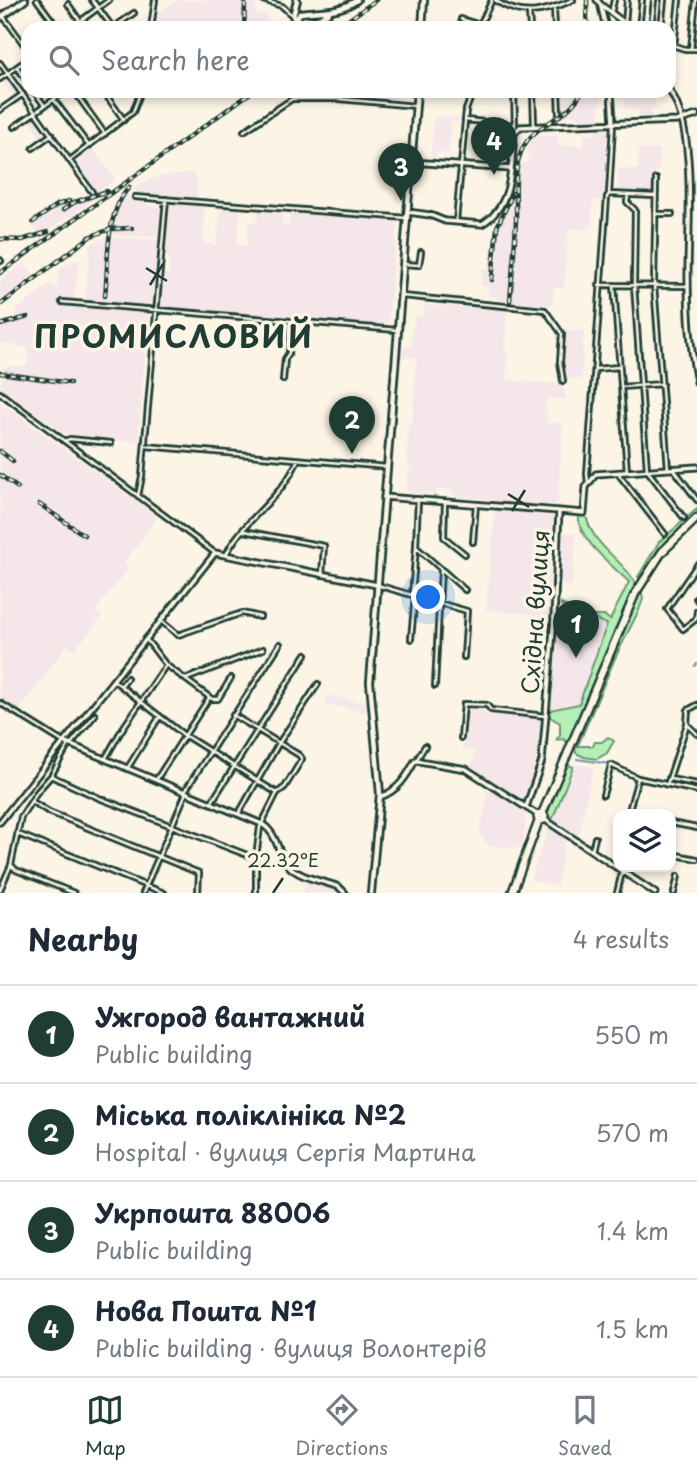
<!DOCTYPE html>
<meta charset="utf-8">
<style>
body{margin:0;font-family:"Playpen Sans",sans-serif;background:#f6f6f7;color:#1f2937}
.controls{position:absolute;right:21px;bottom:21px;display:grid;overflow:hidden;border-radius:14px;box-shadow:0 4px 10px #0003}
.controls button{width:63px;height:63px;display:grid;place-items:center;padding:0;border:0;border-bottom:2px solid #e0e1e3;background:#fff;color:#1f2937;font:35px sans-serif}
.you{position:absolute;left:429px;top:598px;width:24px;height:24px;margin:-18px;border:5px solid #fff;border-radius:50%;background:#1a73e8;box-shadow:0 0 0 10px #1a73e833}
.badge{display:grid;place-items:center;width:46px;height:46px;border-radius:50%;background:#1f3d34;color:#fff;font-size:23px;font-weight:700}
.pin{position:absolute;translate:-50% -58px;filter:drop-shadow(0 2px 4px #0008)}
.pin::after{content:'';position:absolute;top:37px;width:24px;height:21px;background:inherit;clip-path:polygon(0 0,100% 0,50% 100%)}
.list{margin:0;padding:0;list-style:none}
h2{display:flex;justify-content:space-between;align-items:center;height:91px;margin:0;padding:0 28px;font-size:30px}
h2 small{font-size:23px;font-weight:400;color:#747a83}
.list li{display:grid;grid-template-columns:46px 1fr auto;gap:21px;align-items:center;box-sizing:border-box;height:98px;padding:0 28px;border-top:2px solid #e0e1e3}
.list b{display:block;font-size:26px;white-space:nowrap}
.list p{margin:0;font-size:23px;white-space:nowrap;color:#747a83}
.list em{font-size:23px;font-style:normal;color:#747a83}
.icon{flex:none;width:38px;height:38px;fill:none;stroke:currentColor;stroke-width:2;stroke-linecap:round;stroke-linejoin:round}
.map{position:relative;flex:none;width:697px;height:893px;overflow:hidden}
.search{position:absolute;background:#fff;box-shadow:0 4px 10px #0003;left:21px;right:21px;top:21px;height:77px;display:flex;align-items:center;gap:18px;box-sizing:border-box;padding:0 24px;border-radius:21px;color:#747a83;font-size:26px}
.sheet{height:483px;background:#fff}
nav{display:flex;justify-content:space-around;align-items:center;box-sizing:border-box;height:98px;border-top:2px solid #e0e1e3;background:#fff;font-size:19px;color:#747a83}
nav a{display:grid;justify-items:center;gap:4px}
nav .on{color:#1f3d34}
.map>svg:first-child{display:block}
</style>
<div class="map">
<svg width="697" height="893" viewBox="0 0 697 893">
<rect width="100%" height="100%" fill="#fcf5e5"/>
<filter id="ink" filterUnits="userSpaceOnUse"><feTurbulence type="fractalNoise" baseFrequency=".0143" numOctaves="2"/><feDisplacementMap in="SourceGraphic" scale="14" xChannelSelector="R" yChannelSelector="G"/><feConvolveMatrix kernelMatrix="1 2 1 2 8 2 1 2 1" color-interpolation-filters="sRGB"/></filter>
<g filter="url(#ink)">
<!-- built -->
<path fill="#f5e7e9" d="M178,0h59l19,3v10l11,1 -2,14h-112l1,-13z
M0,67l51,67 -9,7 -13,-22 5,-4 -7,-8 -3,2 -4,-6 -3,2 -2,-3 2,-1 -17,-22z
M339,91h59l-1,9 -57,-5z
M570,91h32l-3,28 -22,2 -1,-6h-15l-1,-14 10,-1z
M614,91h37l6,18h-5v10h-12l-2,-9 -14,-1 1,-16z
M434,116l29,3v3h-11l-3,30 -12,1 -1,9 -6,-1z
M596,125h15l-4,69 -2,7h-12l-1,26 -5,-1v4l-18,-1 -5,59h-10l-2,16 -4,2 -51,-5v-3l-10,-3 1,-8 -7,-1 1,-18h7l1,-11h3l3,-32 12,-22 3,-14 6,1 2,-27h8l1,-16 8,-12 21,1 1,9 26,1v-12h12z
M92,147l24,32 -20,14 -24,-32z
M639,149h20v21h-4l-1,24 -36,-1v-24h20z
M193,172l5,12 -1,15 -61,-5 -1,-4 6,-7 20,-7z
M91,194l4,4 -22,18 -7,1 -19,14 -8,3 -10,-13 23,-16 1,2 16,-9h12z
M122,195l25,4 -1,6 16,2 -2,30 -50,-2 -1,-7 5,-28z
M169,202l36,3 -2,37 13,3 5,-39 19,2 -3,37 9,1 2,-24h9l1,-13 25,3 -1,12h7l1,-12 108,8 -10,108 -229,-20 3,-34h7l1,-10 -6,-18z
M109,237l50,3 -5,67 -69,-6 5,-57z
M75,260l4,1 -5,39 -10,-1v5l85,9 -11,129 -27,-2 -1,2 -10,-1 -4,-4 -32,-3 -64,-47 4,-21h21l3,-4v-14l-28,-5v-16l18,-5 -2,-12 35,-27 6,6 2,-20z
M24,263l12,14 -36,26v-23z
M424,305l83,4 -2,43h3l-2,28 57,4 3,15 -19,-1 -2,15 3,1 -1,8 13,1 3,3 -5,79 -10,-1 -1,4 -50,-5v-3l-41,-3 -2,-6 -17,-2 -1,6 -30,-3 4,-28 -3,-1 1,-38 4,-2 4,-65 -16,-1v-9l10,-2 5,-31h8z
M561,329l23,2 -2,48h-17l-3,-8 2,-36z
M0,402l158,115 -34,46 5,4 -34,45 7,5 -28,33 -7,-5 -47,65 -20,-12z
M495,508l59,4 -5,62 2,1 -2,31 5,1 -1,10 -67,-7z
M560,532l16,1 -4,53 -15,-2z
M561,606l47,18 -29,80 -28,5z
M327,695l41,8v7l-3,2 -40,-8z
M465,705l17,1 1,5 60,8 -6,58 -13,26 -53,-33 4,-18 -12,-3z
M575,764l19,3 -16,72 -26,-16z
M493,789l33,22 -3,37 -34,-2 -10,-12 9,-42z
M549,827l17,9 -9,50 -27,-6z
M308,877l34,13 2,3h-41z"/>
<!-- green -->
<path fill="#b4f0b6" stroke="#6a9675" stroke-width="2" d="M697,509v6l-30,27 -26,36 -3,-1 21,-35z
M579,516h7c7,31 37,43 51,69l-69,159 -4,-5 -8,1 4,-5v-12l-10,-6v-7l29,-6 28,-80 -46,-18v-2l30,12h14l5,4 19,-38c-15,-15 -53,-44 -50,-66z
M641,589l2,10 -4,11 -24,48 -36,85 -5,5 40,-100z
M608,737l6,4 -7,12 -10,6 -13,-2 -8,-4 -1,-5 4,-2h14l2,-4h7z
M567,764l6,3 -20,51h-4l-2,-5z"/>
<g fill="none" stroke-linecap="round" stroke-linejoin="round">
<!-- stream -->
<path stroke="#6b98ad" stroke-width="2" d="M695,666l2,-2
M577,759l33,5
M638,776l28,7
M670,783l27,3"/>
<!-- minor casing -->
<g stroke="#1f3d34" stroke-width="8">
<path id="minor" d="M37,0l21,28
M92,0l21,28
M262,0l20,6 12,11
M495,0c27,19 50,12 78,0
M68,4l12,17
M554,8l1,20
M529,13l1,15
M611,13l3,-13
M3,16l25,34
M461,19l29,9
M625,24l2,-24
M480,25l12,-25
M71,28l38,-28
M113,28l21,-15
M151,28l4,-28
M639,28l3,-28
M651,28l3,-28
M661,28l3,-28
M669,44l16,5h12
M674,46l5,-46
M691,49l5,-49
M0,63l92,129
M17,67l11,16
M0,79l28,-20
M34,91l10,14
M74,91l31,43
M103,91l21,29
M224,91h8
M514,91l1,35
M533,91l1,34
M558,91l1,23
M54,100l35,46
M0,110l23,-16
M465,120l49,5
M14,127l52,-36
M244,131l48,-32h47l77,7
M33,148l19,-14
M70,160l63,-48 8,-21
M656,179l-2,106 14,184
M609,194l46,2
M628,195l-1,7 8,8 -1,75 13,185 37,48
M135,197l272,21
M655,214h17
M456,222l10,-112 7,-19
M0,260l1,1
M403,264l16,1 2,-13
M599,285l88,1
M614,285l13,187
M402,296l143,14 17,24 -2,28 3,19
M62,302l335,28
M595,369l24,-2
M283,380l2,-21 4,-6 3,-31
M621,387l41,-3
M0,393l215,160
M64,441l6,-2 41,4
M146,446l241,21
M673,468l24,32
M619,472l1,4 45,58
M588,483l-1,-9 20,-277 2,-3 4,-69
M138,496l4,-20 24,-277
M418,499l-2,48 49,43
M445,502l-1,35 21,17
M244,531l80,15 -2,29
M473,542l3,-38
M226,555c16,-35 59,-59 72,-96
M697,565l-30,44 16,20 13,-10 1,-8
M377,585l90,26 -3,46
M412,595l4,-48
M696,598l1,2
M161,621l17,14 64,-22 18,4
M146,639l20,26 46,34h6l13,-21
M411,639l4,-44
M186,679l77,-30
M113,680l71,55 93,58
M121,686l6,-8
M435,686l6,-117
M0,703l63,39
M233,715l66,40 3,4 -17,28 -8,6 -17,34 -4,30v36
M687,724l10,10
M461,738l3,-34 23,1 4,5 55,6
M70,745l25,-30
M105,759l16,-28 45,-66
M416,761l9,-15
M127,769l33,-53
M51,776l48,22 156,60
M670,779l27,5
M156,780l53,-82
M667,785l20,-61 1,-14 9,-5
M185,791l95,-147
M603,795l8,-30 27,13 59,13
M31,801l18,11 150,61 -1,20
M211,803l95,-149
M239,813l40,-70 39,-59
M628,814l10,-36
M671,823l26,5
M18,834l146,59
M592,850l3,-12
M671,854l26,5
M11,865l5,5 58,23
M0,890l11,-25 10,-48 16,-25 14,-16 17,-30
M143,893l43,-100
M617,893l5,-21
M674,893l4,-17"/>
</g>
<!-- tertiary casing -->
<g stroke="#1f3d34" stroke-width="9">
<path id="tertiary" d="M597,0l4,5 30,23
M601,7l5,21
M669,90c28,39 19,132 19,185 0,35 2,73 9,107
M611,91l2,32
M412,162l99,7
M408,212l22,3 15,6 37,3c32,-19 29,-59 32,-91l6,-6 157,-6 20,-6
M384,497l200,16 2,-26 10,-13 101,-7
M64,742l198,82c16,10 14,27 26,41 11,13 36,16 51,22l6,6
M380,797c18,-6 27,-21 35,-36h4l47,8 72,46
M526,807l16,-46 12,-143 5,-107
M544,819l111,74
M0,822l215,-269 162,32"/>
</g>
<!-- secondary casing -->
<g stroke="#1f3d34" stroke-width="10">
<path id="secondary" d="M297,0l-4,16 7,10h7l22,-14
M0,18l25,-18
M296,19l4,-6c20,-3 39,0 57,-13
M422,28l2,-28
M371,893l9,-99 -10,-112 47,-591"/>
</g>
<!-- trunk casing -->
<g stroke="#1f3d34" stroke-width="11">
<path id="trunk" d="M537.5 817a3.5 3.5 0 1 1 7 0a3.5 3.5 0 1 1-7 0Z
M542,814l93,-220 27,-42 35,-34
M512,893l27,-73"/>
</g>
<!-- minor -->
<use href="#minor" stroke="#fcf5e5" stroke-width="2.5"/>
<!-- tertiary -->
<use href="#tertiary" stroke="#fcf5e5" stroke-width="3.5"/>
<!-- secondary -->
<use href="#secondary" stroke="#fcf5e5" stroke-width="4.5"/>
<!-- trunk -->
<use href="#trunk" stroke="#fcf5e5" stroke-width="6"/>
<!-- rail casing -->
<g stroke="#1f3d34" stroke-width="4.5">
<path id="rail" d="M587,0v28
M244,28l1,-24
M337,28l39,-28
M63,210l12,-8 32,-11
M33,222l24,-17 12,-4
M0,239l22,1 26,-8
M0,273l253,-182
M492,280l5,-53 16,-34
M105,296c4,-36 -1,-80 24,-109
M510,301c2,-27 5,-54 6,-81 1,-26 -5,-57 11,-79 16,-21 42,-23 55,-50
M0,305l91,-69 20,-7 21,-1
M0,325l28,-8
M0,373l70,10
M0,451l13,10
M0,475l18,13
M39,504l45,31"/>
</g>
<!-- rail -->
<use href="#rail" stroke="#fcf5e5" stroke-width="2" stroke-dasharray="5" stroke-linecap="butt"/>
</g>
</g>
<!-- ticks -->
<path fill="none" stroke="#1f3d34" stroke-width="2.5" d="M146,268l21,13M150,285l13,-21M508,494l21,13M512,511l13,-21M273,893l10,-15"/>
<g text-anchor="middle" stroke-width="7" stroke-linejoin="round" paint-order="stroke">
<!-- street labels -->
<g font-size="23" fill="#1f3d34" stroke="#fcf5e5">
<text transform="translate(536 612) rotate(-86)" y="8">Східна вулиця</text>
</g>
<!-- district labels -->
<g font-size="30" font-weight="bold" letter-spacing="2" fill="#1f3d34" stroke="#fcf5e5">
<text x="174" y="348">ПРОМИСЛОВИЙ</text>
</g>
</g>
<g font-size="18" text-anchor="middle" fill="#1f3d34" stroke="#fcf5e5" stroke-width="7" stroke-linejoin="round" paint-order="stroke">
<text x="283" y="867">22.32°E</text>
</g>
</svg>
<div class="controls">
<button><svg class="icon" aria-label="layers" viewBox="0 0 24 24"><path d="M12 4l9 5-9 5-9-5zM3 14l9 5 9-5"/></svg></button>
</div>
<div class="you"></div>
<div class="pin badge" style="left:576px;top:658px">1</div>
<div class="pin badge" style="left:352px;top:454px">2</div>
<div class="pin badge" style="left:401px;top:201px">3</div>
<div class="pin badge" style="left:494px;top:175px">4</div>
<div class="search"><svg class="icon" aria-label="search" viewBox="0 0 24 24"><circle cx="10" cy="10" r="6"/><path d="M15 15l6 6"/></svg>Search here</div>
</div>
<section class="sheet">
<h2>Nearby<small>4 results</small></h2>
<ul class="list">
<li><span class="badge">1</span><div><b>Ужгород вантажний</b><p>Public building</p></div><em>550 m</em></li>
<li><span class="badge">2</span><div><b>Міська поліклініка №2</b><p>Hospital · вулиця Сергія Мартина</p></div><em>570 m</em></li>
<li><span class="badge">3</span><div><b>Укрпошта 88006</b><p>Public building</p></div><em>1.4 km</em></li>
<li><span class="badge">4</span><div><b>Нова Пошта №1</b><p>Public building · вулиця Волонтерів</p></div><em>1.5 km</em></li>
</ul>
</section>
<nav>
<a class="on"><svg class="icon" aria-label="map" viewBox="0 0 24 24"><path d="M3 6l6-2 6 2 6-2v14l-6 2-6-2-6 2zM9 4v14M15 6v14"/></svg>Map</a>
<a><svg class="icon" aria-label="directions" viewBox="0 0 24 24"><path d="M12 3l9 9-9 9-9-9zM9 14v-3h6M13 9l2 2-2 2"/></svg>Directions</a>
<a><svg class="icon" aria-label="saved" viewBox="0 0 24 24"><path d="M7 4h10v16l-5-4-5 4z"/></svg>Saved</a>
</nav>
